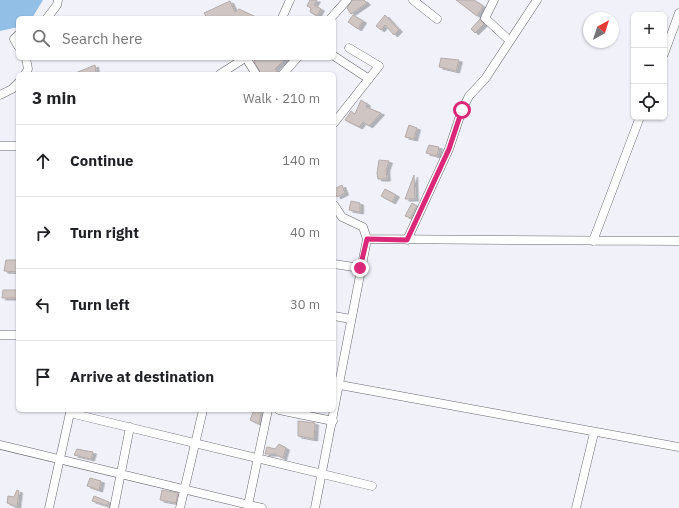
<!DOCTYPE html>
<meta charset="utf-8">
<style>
body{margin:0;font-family:"IBM Plex Sans",sans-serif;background:#f6f6f6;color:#202124}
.controls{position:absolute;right:12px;top:12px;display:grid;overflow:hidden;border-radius:6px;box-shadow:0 1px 3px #0004}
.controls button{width:36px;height:36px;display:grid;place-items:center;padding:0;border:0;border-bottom:1px solid #e0e0e0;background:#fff;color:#202124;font:20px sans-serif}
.compass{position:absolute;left:583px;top:12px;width:36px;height:36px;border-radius:50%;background:#fff;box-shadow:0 1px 3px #0004;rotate:39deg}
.stop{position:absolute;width:12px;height:12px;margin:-9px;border:3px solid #db2777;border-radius:50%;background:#fff}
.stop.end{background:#db2777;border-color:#fff;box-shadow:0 1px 4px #0008}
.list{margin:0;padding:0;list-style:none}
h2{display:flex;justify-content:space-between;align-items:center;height:52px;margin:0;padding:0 16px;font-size:17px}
h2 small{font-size:13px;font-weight:400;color:#757577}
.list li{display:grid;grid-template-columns:26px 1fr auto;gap:12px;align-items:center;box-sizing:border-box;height:72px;padding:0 16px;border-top:1px solid #e0e0e0}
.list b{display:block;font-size:15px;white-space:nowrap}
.list em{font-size:13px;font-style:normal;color:#757577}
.icon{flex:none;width:22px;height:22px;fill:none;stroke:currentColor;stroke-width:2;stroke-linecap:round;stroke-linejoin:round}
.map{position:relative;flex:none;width:679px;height:508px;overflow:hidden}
.search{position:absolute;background:#fff;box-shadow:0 1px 3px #0004;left:16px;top:16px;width:320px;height:44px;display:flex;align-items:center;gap:10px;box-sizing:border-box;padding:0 14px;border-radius:6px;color:#757577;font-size:15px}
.panel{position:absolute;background:#fff;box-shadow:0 1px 3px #0004;left:16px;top:72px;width:320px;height:340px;border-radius:6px}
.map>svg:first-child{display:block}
</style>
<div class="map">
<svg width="679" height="508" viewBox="0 0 679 508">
<defs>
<filter id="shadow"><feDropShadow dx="3.5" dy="2" stdDeviation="0" flood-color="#0004"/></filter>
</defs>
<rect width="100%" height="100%" fill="#f0f1f9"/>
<!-- water -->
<path fill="#92bfe6" d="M0,0h43l-11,18h-14v9l-18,4z"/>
<!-- building -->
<path fill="#cfc6c3" stroke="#b5acaa" filter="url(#shadow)" d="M310,0h7l-3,5 7,4 -4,7 -7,-4 1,-4 -4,-2z
M352,0h12l3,3 -16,11 -4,-6z
M456,0h18l9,6 -6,10z
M230,1l5,11 4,-3 19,9h-51l-3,-5z
M353,15l10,6 -5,8 -10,-7z
M385,15l14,15 -5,5 -9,-10 -4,5 -5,-4z
M480,19l4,5 -9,9 -4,-4z
M258,58h28l-11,11 2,2 -3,3h-13l-7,-13z
M441,58l18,2 -3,11 -17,-4z
M95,65l1,7 -4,2h-19z
M361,100l6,4 -1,3 15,6 -12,13 -6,-4 -4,5 -14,-7 6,-9 4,3z
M409,125l8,3 -3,11 -9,-2z
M429,145l10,2 -2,9 -11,-3z
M379,160l10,1 -3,9 1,9h-9l-1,-6z
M414,175l1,24h-10z
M342,185l3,8 -8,4 -3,-8z
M385,189l11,6 -4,7 -11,-6z
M351,201l9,2v9l-11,-2z
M412,203l5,3 -6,12 -6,-2z
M6,260h12v12l-14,-1z
M3,290h15v8h-16z
M254,410l7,2 -2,12 -9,-4z
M298,421l17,2 -1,16 -16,-3z
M279,444l7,4 -3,10 -8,-4h-10l2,-7 8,2z
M77,449l16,3 -2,7 -17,-4z
M90,478l11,3 -2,9 -12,-4z
M17,490l2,1 -2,16 -10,-4 1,-7 6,1z
M162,490l16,3 -2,10 -16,-3z
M94,496l15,6 -1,4 -16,-5z"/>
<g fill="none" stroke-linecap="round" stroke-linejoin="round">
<!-- minor casing -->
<g stroke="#67676e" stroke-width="9">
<path id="minor" d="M413,0l24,19
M494,0l-9,18 25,23
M47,18l10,-13 1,-5
M282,18l8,-18
M331,18l16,-18
M18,35l-4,4 4,7
M664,54l15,-41
M334,56l35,23
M246,58l10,16
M25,74l3,-5 -2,-11
M220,74l25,-16
M283,74l14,-16
M0,95l12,-6 6,-6
M334,123l45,-57 -30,-18
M0,146h18
M367,239l312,2
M407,240l42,-91 13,-39 7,-14 16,-17 52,-79
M593,241l47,-124
M334,264l26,4
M334,316l17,3
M0,335h18
M340,385l339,62
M279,410l54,11
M0,445l262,63
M248,505l20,-95
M49,508l21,-95 302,73
M114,508l16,-81
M180,508l23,-98
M315,508l52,-269 -4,-12 -21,-10 -8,-12
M576,508l18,-75"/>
</g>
<!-- minor -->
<use href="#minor" stroke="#fff" stroke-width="8"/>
</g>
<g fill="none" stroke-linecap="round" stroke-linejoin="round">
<!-- route -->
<path stroke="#db2777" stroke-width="5" d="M360,268l7,-29 40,1 42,-91 13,-39"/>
</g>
</svg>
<div class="controls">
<button>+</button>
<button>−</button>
<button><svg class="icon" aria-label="locate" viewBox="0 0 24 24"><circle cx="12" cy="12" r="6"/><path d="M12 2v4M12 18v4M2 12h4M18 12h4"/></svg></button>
</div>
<svg class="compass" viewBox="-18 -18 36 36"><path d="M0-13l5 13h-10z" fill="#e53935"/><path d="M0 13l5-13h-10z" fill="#757577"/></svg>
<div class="stop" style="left:462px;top:110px"></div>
<div class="stop end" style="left:360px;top:268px"></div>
<div class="search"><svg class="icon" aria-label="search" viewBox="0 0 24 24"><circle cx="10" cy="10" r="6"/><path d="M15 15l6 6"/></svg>Search here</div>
<section class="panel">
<h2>3 min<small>Walk · 210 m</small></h2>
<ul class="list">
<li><svg class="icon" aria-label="ahead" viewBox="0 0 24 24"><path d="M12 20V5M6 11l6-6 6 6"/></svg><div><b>Continue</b></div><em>140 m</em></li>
<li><svg class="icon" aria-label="right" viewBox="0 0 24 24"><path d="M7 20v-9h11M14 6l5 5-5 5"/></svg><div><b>Turn right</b></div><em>40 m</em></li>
<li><svg class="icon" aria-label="left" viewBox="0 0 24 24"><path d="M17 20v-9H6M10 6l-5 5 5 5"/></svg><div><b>Turn left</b></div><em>30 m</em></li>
<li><svg class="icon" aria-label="arrive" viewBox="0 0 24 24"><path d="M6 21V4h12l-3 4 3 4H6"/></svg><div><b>Arrive at destination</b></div></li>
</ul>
</section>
</div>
